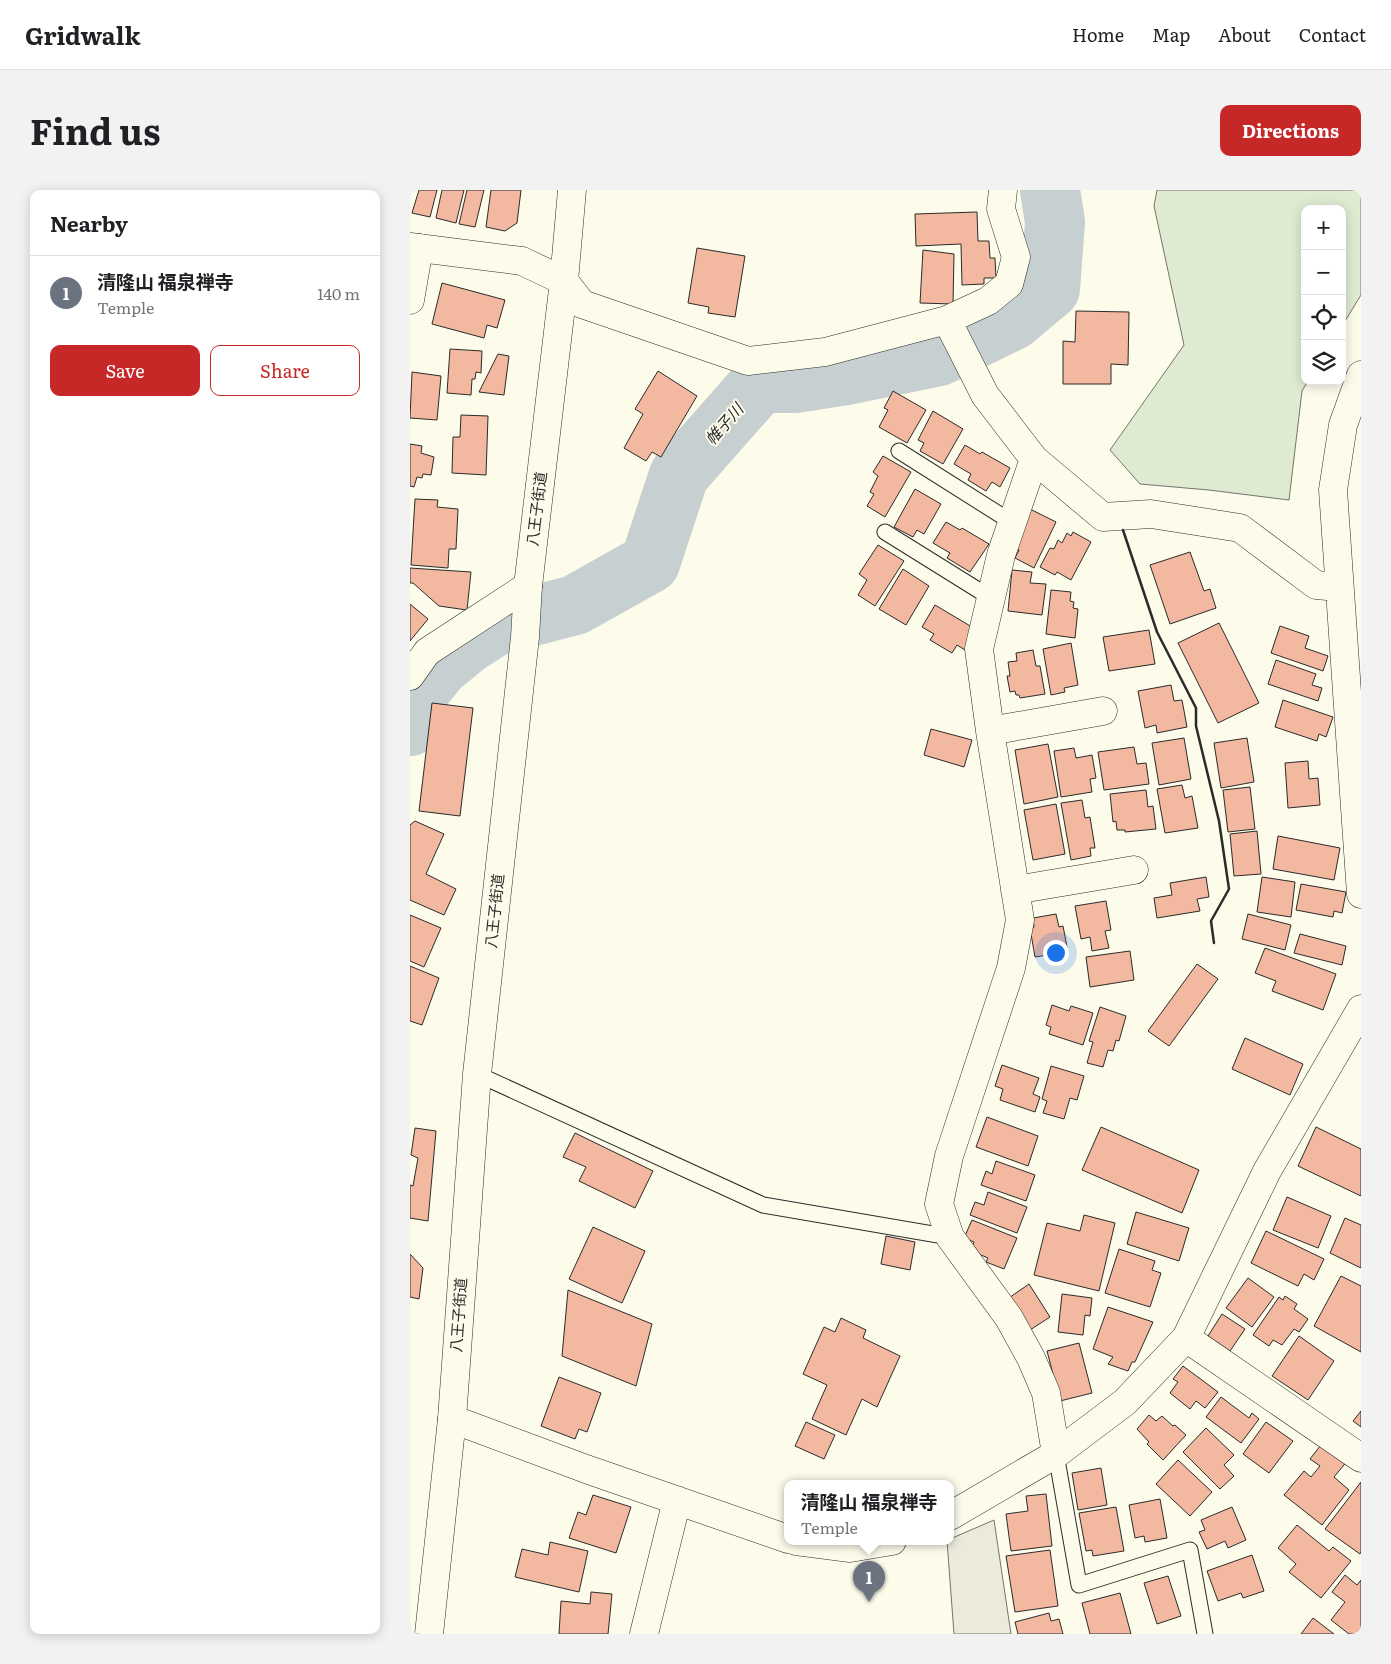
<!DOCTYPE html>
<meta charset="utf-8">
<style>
body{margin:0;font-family:Literata,"Noto Sans JP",serif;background:#f2f2f2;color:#202124}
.controls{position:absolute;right:15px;top:15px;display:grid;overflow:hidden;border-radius:10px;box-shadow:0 2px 12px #0003}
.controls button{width:45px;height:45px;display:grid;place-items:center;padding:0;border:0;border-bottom:1px solid #e0e0e0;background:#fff;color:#202124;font:25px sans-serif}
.you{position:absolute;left:645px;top:762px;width:18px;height:18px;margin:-12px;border:4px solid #fff;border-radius:50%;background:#1a73e8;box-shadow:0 0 0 8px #1a73e833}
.badge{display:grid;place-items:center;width:32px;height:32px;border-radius:50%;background:#c62828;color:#fff;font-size:16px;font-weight:700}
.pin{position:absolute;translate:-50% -41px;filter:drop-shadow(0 1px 2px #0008)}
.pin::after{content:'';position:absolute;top:26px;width:18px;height:15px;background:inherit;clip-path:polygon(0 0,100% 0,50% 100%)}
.popup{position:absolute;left:374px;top:1290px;width:170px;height:65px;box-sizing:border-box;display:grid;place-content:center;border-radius:10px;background:#fff;filter:drop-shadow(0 1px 4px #0005);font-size:16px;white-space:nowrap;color:#757577}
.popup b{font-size:19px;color:#202124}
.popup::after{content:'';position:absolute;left:50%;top:100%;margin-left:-10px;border:10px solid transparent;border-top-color:#fff}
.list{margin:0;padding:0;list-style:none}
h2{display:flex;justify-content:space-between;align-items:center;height:65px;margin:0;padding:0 20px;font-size:21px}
h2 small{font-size:16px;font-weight:400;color:#757577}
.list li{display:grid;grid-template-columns:32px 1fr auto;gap:15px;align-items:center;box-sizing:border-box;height:75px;padding:0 20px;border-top:1px solid #e0e0e0}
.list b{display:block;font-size:19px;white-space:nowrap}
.list p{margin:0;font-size:16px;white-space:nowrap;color:#757577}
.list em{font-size:16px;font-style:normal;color:#757577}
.actions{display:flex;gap:10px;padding:15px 20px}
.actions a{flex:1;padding:11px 0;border:1px solid #c62828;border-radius:10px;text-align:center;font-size:18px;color:#c62828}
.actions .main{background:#c62828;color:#fff}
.icon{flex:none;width:28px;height:28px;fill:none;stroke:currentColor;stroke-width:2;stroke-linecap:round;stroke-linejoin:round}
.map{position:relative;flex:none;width:951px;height:1444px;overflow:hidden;border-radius:10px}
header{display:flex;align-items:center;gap:30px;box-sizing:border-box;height:70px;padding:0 25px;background:#fff;border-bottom:1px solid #e0e0e0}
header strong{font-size:24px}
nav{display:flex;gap:28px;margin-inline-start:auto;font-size:18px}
.intro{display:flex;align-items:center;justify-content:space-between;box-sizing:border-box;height:120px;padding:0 30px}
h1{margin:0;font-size:35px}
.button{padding:12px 22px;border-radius:10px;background:#c62828;color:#fff;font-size:18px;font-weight:700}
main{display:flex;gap:30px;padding:0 30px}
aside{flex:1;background:#fff;border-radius:10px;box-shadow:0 2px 12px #0003}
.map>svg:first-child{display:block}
</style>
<header>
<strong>Gridwalk</strong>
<nav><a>Home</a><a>Map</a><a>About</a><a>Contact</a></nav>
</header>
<div class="intro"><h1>Find us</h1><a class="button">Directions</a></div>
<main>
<aside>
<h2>Nearby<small></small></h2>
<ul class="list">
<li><span class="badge" style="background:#6b7280">1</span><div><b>清隆山 福泉禅寺</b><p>Temple</p></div><em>140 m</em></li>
</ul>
<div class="actions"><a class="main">Save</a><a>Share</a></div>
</aside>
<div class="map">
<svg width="951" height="1444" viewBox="0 0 951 1444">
<rect width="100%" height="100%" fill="#fdfbea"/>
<!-- green -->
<path fill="#deebd1" stroke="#74746e" d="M747,0h204v105l-19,31v-117h-37v172h3l-6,10 -13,109 -80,-10 -69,-6 -30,-34 74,-105 -30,-139z"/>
<!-- parking -->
<path fill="#eceadb" stroke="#74746e" d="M584,1330l17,114h-57l-7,-93h3v-2z"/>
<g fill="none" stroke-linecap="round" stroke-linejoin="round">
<!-- river -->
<path stroke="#c7d0d0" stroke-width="60" d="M0,536l2,-10 10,-28 17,-21 28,-23 28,-18 80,-21 75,-42 29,-88 81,-92h35l51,-8 93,-19 74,-36 37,-31 5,-67 -5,-32"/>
</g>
<!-- building -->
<path fill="#f2b8a0" stroke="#2b2b2b" d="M9,0h18l-7,27 -18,-4z
M32,0h22l-8,33 -20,-5z
M57,0h17l-9,37 -16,-3z
M81,0h30l-4,33 -12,8 -19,-4z
M567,22l1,29h11l1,17h5l1,20h-12v6l-22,1 -1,-41 -45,2 -1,-32z
M287,58l48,8 -10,61 -27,-4 1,-6 -21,-4z
M513,60l31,4 -1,50 -33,-1z
M32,93l63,17 -8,28 -10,-3 -3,13 -52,-14z
M666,121l53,1 -1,53 -17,-1v20h-48v-43l12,1z
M40,159l32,2 -1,22 -5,-1 -1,7h-3l-1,16 -24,-2z
M88,164l11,2 -5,39 -25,-3z
M248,181l39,25 -36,61 -9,-5 -6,9 -22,-13 19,-34 -8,-5z
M2,182l29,4 -4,44 -27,-2z
M483,201l33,19 -19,33 -28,-16 9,-17 -4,-2z
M523,221l30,18 -20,35 -23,-13 4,-8 -6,-3z
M51,225l27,1 -2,59 -34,-2 1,-36h7z
M0,254l12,2 -1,7 13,4 -3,18 -8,-1 -1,4 -5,-1 -3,10 -4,-1z
M555,255l15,9 2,-2 28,16 -10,19 -8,-5 -6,9 -18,-11 3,-6 -17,-10z
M473,266l28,16 -26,45 -18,-11 7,-12 -4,-2 8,-16 -5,-4z
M505,299l26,15 -17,30 -7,-4 -4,7 -19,-10z
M5,309l23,1 -1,7 21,2 -2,40h-7l-1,19 -37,-3z
M620,319l26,13 -22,46 -19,-10 4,-8 -4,-2z
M536,332l14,8 2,-2 27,16 -19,28 -23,-14 3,-5 -17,-10z
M663,342l18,10 -20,38 -14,-8 -2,3 -15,-8 10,-19 4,1 4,-9 4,3 5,-10 4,3z
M468,355l26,16 -29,45 -17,-11 9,-15 -8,-6z
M780,362l14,39 6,-2 6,19 -46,16 -20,-59z
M0,378l61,4 -4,38 -28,-4 -26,-23h-3z
M493,379l26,17 -23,39 -27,-16z
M602,380l20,2 -2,11 16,1 -4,31 -34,-4z
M641,400l20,2 -1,9 4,1 -1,6 5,1 -3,29 -29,-4z
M0,414l18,15 -18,22z
M525,415l42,25 -12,20 -8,-5 -5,8 -22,-13 4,-6 -12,-7z
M809,433l40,80 -41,20 -40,-80z
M870,436l29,10 -4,12 23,8 -5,15 -52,-18z
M739,440l6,34 -46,7 -6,-34z
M661,453l7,42 -14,3 1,4 -14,3 -8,-46z
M623,460l3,16h4l5,28 -25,4 -1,-3h-3l-1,-4 -5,1 -3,-16h3l-2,-14 9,-1 -1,-8z
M866,470l40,14 -4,11 10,3 -4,13 -50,-17z
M761,495l3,16 8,-1 5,27 -30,6 -1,-8 -11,3 -7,-37z
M873,510l50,17 -7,20 -7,-3 -2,7 -42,-14z
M22,513l41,5 -13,108 -41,-5z
M521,539l41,11 -8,27 -40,-12z
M774,548l7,41 -32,6 -7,-42z
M837,548l7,44 -33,6 -7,-45z
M638,554l10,53 -34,7 -9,-54z
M724,557l3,17 9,-1 3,21 -45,6 -6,-38z
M664,558l2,10 16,-3 4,23 -6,1 2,13 -31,5 -7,-46z
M898,571l1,18 9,-1 2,27 -32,3 -3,-45z
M772,595l3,13 7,-2 6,32 -33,5 -8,-44z
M840,597l5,42 -27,3 -5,-42z
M736,600l2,17 5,-1 3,23 -31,3v-2h-8l-1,-9 -3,1 -3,-28z
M672,610l3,18 5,-1 5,31h-5l1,8 -20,4 -10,-57z
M646,614l9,50 -32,6 -9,-50z
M5,631l29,13 -18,40 30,15 -12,26 -34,-15v-75z
M847,641l4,43 -27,2 -4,-42z
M868,646l62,12 -6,32 -61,-11z
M796,687l3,20 -12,2 3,12 -43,7 -3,-20 18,-3 -2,-12z
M852,687l33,5 -4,35 -34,-5z
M891,694l45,8 -4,21 -8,-2 -1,6 -37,-7z
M696,711l5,29 -6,1 4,17 -17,3 -2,-14 -9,2 -6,-33z
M646,724l3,13 4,-1 5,26 -33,5 -5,-29 4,-1 -1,-9z
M838,724l43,11 -6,25 -43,-11z
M0,725l31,13 -17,39 -14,-6z
M890,744l46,12 -4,19 -48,-12z
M855,758l71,26 -13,36 -51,-19 4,-10 -21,-8z
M720,761l4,29 -44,7 -4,-30z
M787,774l21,15 -49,67 -21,-15z
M0,776l29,12 -17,47 -12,-4z
M642,815l17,6 2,-5 22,7 -10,32 -34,-11 2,-7 -5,-2z
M690,817l26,9 -7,25 -3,-1 -3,11 -5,-1 -5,17 -16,-4 6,-21 -4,-1z
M835,848l58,26 -13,31 -58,-26z
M592,875l37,13 -6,16 7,3 -5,15 -35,-12 3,-11 -8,-3z
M641,876l33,10 -7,24 -7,-2 -6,21 -21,-6 4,-12 -5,-2z
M577,927l51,19 -10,30 -52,-19z
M691,937l98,43 -17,43 -100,-43z
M906,937l45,22v47l-63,-30z
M5,938l21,3 -8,90 -18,-3v-33l3,1 5,-28 -7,-3z
M165,943l78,38 -18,37 -56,-27 7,-14 -23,-10z
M586,971l39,14 -9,26 -45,-16 5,-14 6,3z
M578,1002l39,15 -10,26 -47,-18 5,-13 9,3z
M877,1007l44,19 -13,32 -45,-18z
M726,1022l53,16 -10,33 -52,-17z
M674,1025l31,8 -16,68 -65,-16 13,-52 33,8z
M935,1028l16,7v43l-31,-15z
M562,1030l45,18 -13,31 -18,-7 2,-4 -14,-6 2,-4 -4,-1 2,-5 -10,-4z
M183,1037l52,24 -23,52 -53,-24z
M856,1041l58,28 -10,21 -10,-6 -6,12 -47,-23z
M476,1046l29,6 -5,28 -29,-6z
M709,1059l36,12 -3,9 9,3 -11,34 -45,-14z
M0,1064l13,14 -4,31 -9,-2z
M931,1086l20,10v66l-47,-26z
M838,1088l26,19 -22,30 -26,-19z
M619,1094l21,33 -23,15 -21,-32z
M158,1100l84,34 -16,62 -74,-30z
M652,1104l30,4 -2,18 -5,-1 -2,20 -25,-3z
M875,1106l12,8 -3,5 14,10 -9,13 -5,-3 -12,16 -9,-5 -4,6 -16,-11 26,-38 4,3z
M698,1117l45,15 -18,40h-3l-4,9 -20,-7 5,-7 -20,-8z
M812,1124l23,15 -15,22 -22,-15z
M431,1128l25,12 -3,8 37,18 -23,51 -15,-8 -16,36 -34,-16 15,-34 -24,-11 21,-47 11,5z
M889,1146l35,25 -26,39 -36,-24z
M669,1153l13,50 -32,8 -13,-50z
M773,1176l35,26 -13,16 -9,-7 -6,8 -20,-16 8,-11 -5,-3z
M149,1187l42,16 -14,39 -8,-3 -4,10 -34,-13z
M811,1207l28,21 3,-5 7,6 -18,24 -35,-26z
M951,1221v16l-8,-6z
M739,1225l7,6 6,-5 11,10 2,-1 11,10 -23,25 -16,-16 2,-2 -12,-13z
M396,1232l29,13 -11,24 -29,-13z
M856,1232l27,19 -24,32 -26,-19z
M796,1238l28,27 -10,10 10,11 -14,13 -37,-37z
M914,1251l24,19 -14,17 15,13 -27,35 -38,-30 20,-24 7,6 9,-11 -10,-7z
M768,1270l34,32 -22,24 -34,-32z
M691,1278l6,37 -29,5 -6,-37z
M951,1292v70l-1,2 -35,-25z
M636,1304l6,52 -41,5 -5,-37 22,-3 -2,-15z
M183,1305l38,12 -15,46 -47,-15 9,-26 8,3z
M750,1309l7,39 -22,4 -1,-6 -9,2 -6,-33z
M706,1317l8,44 -31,5 -1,-6 -6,1 -7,-38z
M822,1317l14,33 -18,8 -3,-7 -18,8 -8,-17 6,-2 -4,-10z
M887,1335l32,26 4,-4 18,14 -30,37 -32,-26 7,-8 -18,-16z
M140,1352l38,9 -9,41 -64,-15 7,-28 26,6z
M640,1360l8,56 -43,6 -9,-56z
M842,1365l12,36 -21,7 -2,-5 -23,8 -11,-30z
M935,1385l12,10 4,-5v48l-5,6h-7l-18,-14 14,-18 -13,-10z
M758,1386l13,40 -24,8 -13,-41z
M181,1402l21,2 -4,40h-49l2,-33 29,3z
M710,1403l11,41h-41l-8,-31z
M639,1423l2,8 8,-2 4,15h-45l-3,-12z
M903,1428l21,16h-33z"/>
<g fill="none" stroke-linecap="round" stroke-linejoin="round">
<!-- service casing -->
<g stroke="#2b2b2b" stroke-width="17">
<path id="service" d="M489,261l114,72
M475,342l106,66
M67,884l286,131 187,32
M646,1264l23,131 111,-35 15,84"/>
</g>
<!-- minor casing -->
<g stroke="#2b2b2b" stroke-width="29">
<path id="minor" d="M154,91l18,23 166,57 77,-9 122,-32 41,-19 21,-17 7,-27 -15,-48 2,-19
M0,110l9,-52
M537,130l38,75 49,64 69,58 48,-3 89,14 76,57 23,2
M951,185l-18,50 -10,65 28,404
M624,269l-33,96 -22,94 11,82 30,189 -9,48 -62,188 -10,48 11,33 59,81 22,40 15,35 10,61
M0,486l17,-24 101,-66
M580,541l113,-20
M605,700l119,-20
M776,1148l175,120
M42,1229l134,50 202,70
M540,1326l106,-62 69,-52 61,-64 81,-167 94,-162
M386,1351l54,7 42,-7
M234,1444l33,-134"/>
</g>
<!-- tertiary casing -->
<g stroke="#2b2b2b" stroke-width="29">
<path id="tertiary" d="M0,57l112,14 42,20"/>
</g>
<!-- trunk casing -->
<g stroke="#2b2b2b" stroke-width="29">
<path id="trunk" d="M19,1444l23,-215 25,-345 48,-437 3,-51 36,-305 8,-91"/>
</g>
<!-- service -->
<use href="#service" stroke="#fdfbea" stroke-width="15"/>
<!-- minor -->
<use href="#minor" stroke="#fdfbea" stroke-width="28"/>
<!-- tertiary -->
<use href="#tertiary" stroke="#fdfbea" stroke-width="28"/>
<!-- trunk -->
<use href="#trunk" stroke="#fdfbea" stroke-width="28"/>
<!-- wall -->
<path stroke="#2b2b2b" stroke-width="2.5" d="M713,340l34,102 39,76v18l23,95 10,68 -18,32 3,22"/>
</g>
<g text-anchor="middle" stroke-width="4" stroke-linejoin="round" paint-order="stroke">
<!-- street labels -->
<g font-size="15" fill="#2b2b2b" stroke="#fdfbea">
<text transform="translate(127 319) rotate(-83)" y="5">八王子街道</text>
<text transform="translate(85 721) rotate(-84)" y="5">八王子街道</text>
<text transform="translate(49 1125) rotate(-86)" y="5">八王子街道</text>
</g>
<!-- water labels -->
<g font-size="16" font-style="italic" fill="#2b2b2b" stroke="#fdfbea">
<text transform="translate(314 234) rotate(-49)" y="6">帷子川</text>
</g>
</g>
</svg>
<div class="controls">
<button>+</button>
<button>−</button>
<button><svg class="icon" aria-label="locate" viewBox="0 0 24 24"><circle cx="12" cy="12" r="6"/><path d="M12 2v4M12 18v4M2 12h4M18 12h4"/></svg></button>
<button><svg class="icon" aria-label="layers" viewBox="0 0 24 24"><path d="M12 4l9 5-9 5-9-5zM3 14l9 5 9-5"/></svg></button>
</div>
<div class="you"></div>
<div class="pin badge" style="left:459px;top:1412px;background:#6b7280">1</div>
<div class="popup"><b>清隆山 福泉禅寺</b>Temple</div>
</div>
</main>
